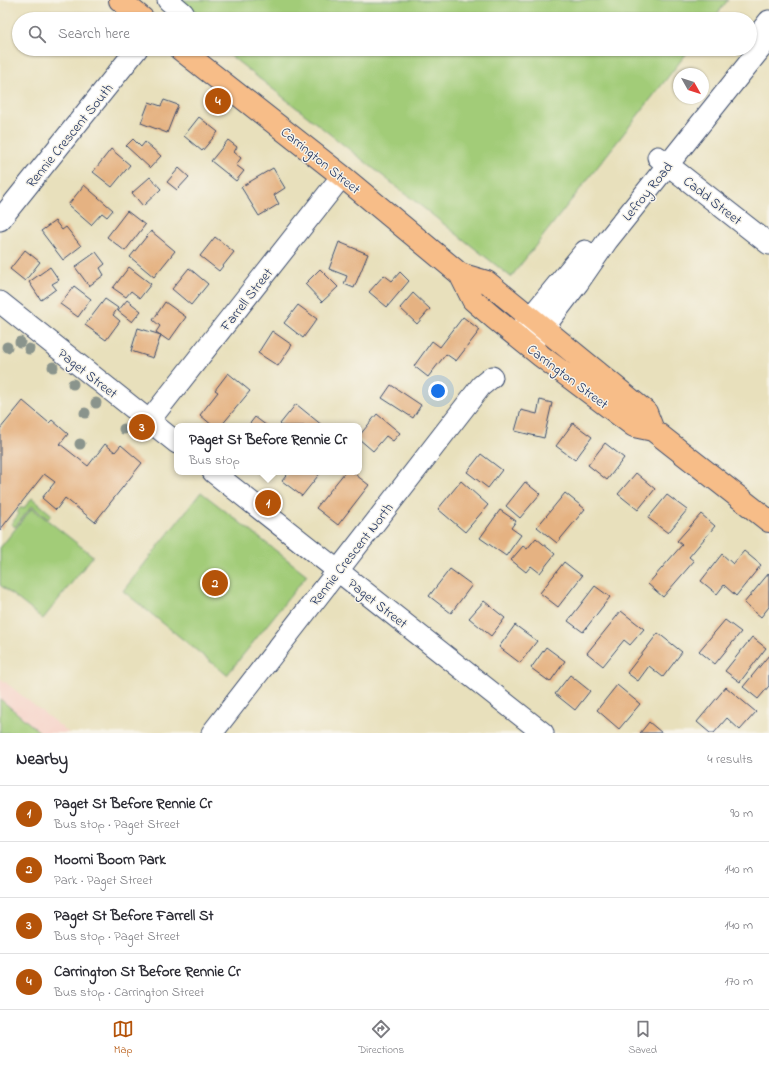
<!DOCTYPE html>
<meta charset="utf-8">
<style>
body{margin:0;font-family:"Indie Flower",sans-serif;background:#f2f2f3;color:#2b2b33}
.compass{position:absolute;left:673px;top:68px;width:36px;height:36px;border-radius:50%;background:#fff;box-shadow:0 1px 3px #0004;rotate:129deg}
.you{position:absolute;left:438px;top:391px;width:14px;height:14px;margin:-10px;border:3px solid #fff;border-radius:50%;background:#1a73e8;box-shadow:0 0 0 6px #1a73e833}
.badge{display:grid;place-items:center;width:26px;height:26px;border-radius:50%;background:#b45309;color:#fff;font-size:13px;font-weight:700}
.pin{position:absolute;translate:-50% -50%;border:2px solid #fff;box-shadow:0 1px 4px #0006}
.popup{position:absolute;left:174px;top:423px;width:188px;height:52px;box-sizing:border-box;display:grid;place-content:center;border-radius:8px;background:#fff;filter:drop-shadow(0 1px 3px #0005);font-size:13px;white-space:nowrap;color:#7c7c81}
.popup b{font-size:15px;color:#2b2b33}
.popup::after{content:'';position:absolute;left:50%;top:100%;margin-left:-8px;border:8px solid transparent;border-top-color:#fff}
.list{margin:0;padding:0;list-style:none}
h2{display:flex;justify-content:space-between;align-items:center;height:52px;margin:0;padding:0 16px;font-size:17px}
h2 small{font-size:13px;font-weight:400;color:#7c7c81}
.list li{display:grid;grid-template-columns:26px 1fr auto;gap:12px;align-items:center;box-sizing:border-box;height:56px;padding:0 16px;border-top:1px solid #e1e1e2}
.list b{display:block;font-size:15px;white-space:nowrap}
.list p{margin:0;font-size:13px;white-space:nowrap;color:#7c7c81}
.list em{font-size:13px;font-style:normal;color:#7c7c81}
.icon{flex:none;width:22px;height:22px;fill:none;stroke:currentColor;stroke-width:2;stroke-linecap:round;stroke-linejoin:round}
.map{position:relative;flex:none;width:769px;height:733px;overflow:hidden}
.search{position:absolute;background:#fff;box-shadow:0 1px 3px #0004;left:12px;right:12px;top:12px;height:44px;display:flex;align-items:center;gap:10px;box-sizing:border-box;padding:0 14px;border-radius:22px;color:#7c7c81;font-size:15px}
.sheet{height:276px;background:#fff}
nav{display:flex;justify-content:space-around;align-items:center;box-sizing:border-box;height:56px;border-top:1px solid #e1e1e2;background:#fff;font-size:11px;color:#7c7c81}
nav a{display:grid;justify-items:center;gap:2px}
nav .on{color:#b45309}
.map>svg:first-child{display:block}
</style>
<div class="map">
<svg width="769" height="733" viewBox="0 0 769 733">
<rect width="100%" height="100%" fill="#f7f3e8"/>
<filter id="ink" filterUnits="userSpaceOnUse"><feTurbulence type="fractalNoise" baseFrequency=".025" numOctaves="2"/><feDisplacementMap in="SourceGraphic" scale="8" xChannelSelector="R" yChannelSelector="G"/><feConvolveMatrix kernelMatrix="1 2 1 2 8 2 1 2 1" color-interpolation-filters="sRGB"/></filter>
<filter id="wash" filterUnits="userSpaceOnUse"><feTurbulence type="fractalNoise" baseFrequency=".012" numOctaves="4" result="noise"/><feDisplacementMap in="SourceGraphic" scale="16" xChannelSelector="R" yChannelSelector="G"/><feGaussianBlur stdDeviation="0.9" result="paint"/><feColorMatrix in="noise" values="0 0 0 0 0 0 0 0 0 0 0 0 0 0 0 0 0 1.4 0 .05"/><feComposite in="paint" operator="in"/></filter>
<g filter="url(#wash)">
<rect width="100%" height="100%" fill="#e8e0bc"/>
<!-- built -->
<path fill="#f7d1c7" d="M0,678l69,55h-69z"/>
<!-- green -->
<path fill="#a2cc78" stroke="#5e7e6b" d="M160,0h568l-15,19h-529z
M222,49h468l-179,228z
M201,492l106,83 -80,100 -104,-84z
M32,498l20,17 -4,4 -16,-13 -17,21 -4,-3 8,-10 -2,-2 4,-5 2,2z
M32,508l61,48 -50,63 -43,-34v-37z
M0,699l41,34h-41z"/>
<g id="blocks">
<!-- building -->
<path fill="#e5b282" d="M164,100l14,5 -11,28 -26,-10 8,-21 12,4z
M199,117l19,15 -16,19 -18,-15z
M133,139l8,8 4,-5 16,14 -11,12 -24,-22z
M228,140l9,7 -3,5 7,6 -5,7 8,6 -8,10 -25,-20z
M111,149l19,16 -18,22 -19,-15z
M179,168l10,9 -12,13 -10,-8z
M273,168l12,20 -11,7 5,9 -20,12 -18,-29z
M150,177l11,12 -18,17 -11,-13z
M84,185l29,25 -6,7 -5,-4 -11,12 -23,-20z
M127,211l18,14 -20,26 -18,-14z
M55,221l7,9 4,-3 15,19 -18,14 -22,-29z
M151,231l24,20 -21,26 -24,-20z
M215,237l19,15 -15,19 -19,-15z
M339,242l29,12 -14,34 -10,-4 3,-8 -18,-7z
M25,250l15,12 -15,19 -15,-12z
M96,252l9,12 -5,4 4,7 -15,11 -14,-19z
M50,267l9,13 -7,4 4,5 -15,11 -12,-18z
M129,267l22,17 -11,14 -9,-7 -5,6 -13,-9z
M189,268l19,16 -17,21 -19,-16z
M320,269l18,18 -16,15 -17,-18z
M400,272l9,9 -22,26 -18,-15 15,-17 8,6z
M74,286l17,13 -13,18 -18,-13z
M413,293l17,16 -13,15 -17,-16z
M105,299l13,9 -5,7 7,6 -14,19 -21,-15z
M127,300l14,11 -9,11 -14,-11z
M165,302l21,15 -17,24 -13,-9 4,-6 -7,-6z
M298,305l19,14 -14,19 -19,-15z
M463,317l17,13 -24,31 -10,-7 -18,23 -14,-11 18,-25 8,6z
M138,328l23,7 -8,23 -22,-7z
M272,331l20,14 -14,21 -20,-13z
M228,373l22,18 -29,35h-8l-13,-11 18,-23 -3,-2z
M391,385l30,20 -8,13 -31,-20z
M540,400l12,3 -8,35 -29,-7 6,-21 16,4z
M23,401l26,22 3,-3 16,14 -8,10 28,22 17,-22 10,8 6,-7 21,18 -47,59 -30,-24 -9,12 -14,-12 13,-16 -11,-8 -44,56v-101z
M296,404l27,22h-41l-2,-2z
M377,414l23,19 -7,8 -7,-5 -13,15 -14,-12v-3z
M255,417l12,9h-19z
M573,423l19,14 -17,23 -19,-14z
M605,443l19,15 -17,22 -19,-15z
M481,454l21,16 -14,18 -21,-16z
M289,472h32l-19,24 -20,-15z
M345,472h7l17,13 -31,40 -22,-17z
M636,473l19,16 -17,21 -20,-16z
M461,481l27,24 -23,27 -27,-23z
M525,482l15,12 -20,24 -14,-12z
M565,493l20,16 -28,34 -20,-16z
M667,495l20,15 -19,23 -20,-15z
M500,510l16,11 -5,7 10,7 -15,21 -26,-18z
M701,514l14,12 -26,31 5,4 -31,36 -15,-13 34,-39 -5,-4z
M536,538l19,16 -15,19 -9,-7 -5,6 -15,-12 12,-14 4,3z
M744,551l17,14 -25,31 -12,-11 -7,9 -16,-13 21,-27 11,10z
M564,562l18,14 -24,31 -18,-14z
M450,569l22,16 -21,28 -22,-17z
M769,573v34l-8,10 -17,-14z
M595,586l15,11 -27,35 -15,-11z
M484,601l21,17 -14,18 -22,-18z
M621,611l23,18 -14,16 -6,-5 -21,26 -16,-13z
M725,620l16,12 -26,32 -16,-13z
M515,625l22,16 -17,22 -21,-16z
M658,633l24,19 -19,25 -14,-11 -11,15 -11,-8z
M752,637l14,11 -26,34 -15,-11z
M546,647l19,14 -15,21 -19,-14z
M769,655v31l-11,13 -15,-12z
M570,675l20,16 -15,19 -20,-16z
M617,685l23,19 -21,25 -22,-19z
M726,687l30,25 -16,18 -13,-12 -13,15h-4l-13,-11z
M649,722l13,11h-22z"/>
</g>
</g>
<g filter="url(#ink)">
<use href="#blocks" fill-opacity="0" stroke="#3a4a6c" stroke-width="1"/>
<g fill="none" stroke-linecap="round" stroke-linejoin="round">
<!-- minor casing -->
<g stroke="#3a4a6c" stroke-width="23">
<path id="minor" d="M168,0l15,13 3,6
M750,45l19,-24
M658,157l111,87
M0,220l137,-171
M0,302l177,141
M516,335l69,-84
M533,342l45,-59 29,-42 162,-203
M149,421l193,-245
M213,472l330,261
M212,733l269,-347 11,-9"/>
</g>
<!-- major casing -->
<g stroke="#3a4a6c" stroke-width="24">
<path id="major" d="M120,0l23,19
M180,49l162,127 118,98 13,26 21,18 47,38 93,70 19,4 116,91
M460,274l27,8 159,130 7,18"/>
</g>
<!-- minor -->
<use href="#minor" stroke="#fff" stroke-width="21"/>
<!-- major -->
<use href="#major" stroke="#f7bd88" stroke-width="22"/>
</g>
<!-- trees -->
<g fill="#8a948c">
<circle cx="20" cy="342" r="5.5"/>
<circle cx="7" cy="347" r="5.5"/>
<circle cx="29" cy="349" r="5.5"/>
<circle cx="53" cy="367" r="5.5"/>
<circle cx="73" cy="384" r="5.5"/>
<circle cx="96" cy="403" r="5.5"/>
<circle cx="85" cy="413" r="5.5"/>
<circle cx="124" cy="429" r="5.5"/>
<circle cx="80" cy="444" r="5.5"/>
</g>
</g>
<g text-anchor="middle" stroke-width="3" stroke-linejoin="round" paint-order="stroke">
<!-- street labels -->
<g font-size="14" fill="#1b2f5e" stroke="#f7f3e8">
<text transform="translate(69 135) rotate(-51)" y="5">Rennie Crescent South</text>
<text transform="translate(321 160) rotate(39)" y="5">Carrington Street</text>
<text transform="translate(647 191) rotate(-51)" y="5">Lefroy Road</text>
<text transform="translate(713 200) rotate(38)" y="5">Cadd Street</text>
<text transform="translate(246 299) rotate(-52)" y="5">Farrell Street</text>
<text transform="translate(88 373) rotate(38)" y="5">Paget Street</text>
<text transform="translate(568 376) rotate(37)" y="5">Carrington Street</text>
<text transform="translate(351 554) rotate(-52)" y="5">Rennie Crescent North</text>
<text transform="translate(378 603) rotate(38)" y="5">Paget Street</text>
</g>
</g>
</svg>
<svg class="compass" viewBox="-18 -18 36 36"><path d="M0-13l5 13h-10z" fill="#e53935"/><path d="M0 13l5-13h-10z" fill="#7c7c81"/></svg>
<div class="you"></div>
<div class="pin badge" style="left:268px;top:503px">1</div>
<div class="popup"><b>Paget St Before Rennie Cr</b>Bus stop</div>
<div class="pin badge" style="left:215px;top:583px">2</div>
<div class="pin badge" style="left:142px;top:427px">3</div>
<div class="pin badge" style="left:218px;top:101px">4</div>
<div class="search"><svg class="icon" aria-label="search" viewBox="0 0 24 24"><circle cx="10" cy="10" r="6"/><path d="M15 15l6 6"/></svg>Search here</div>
</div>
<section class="sheet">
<h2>Nearby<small>4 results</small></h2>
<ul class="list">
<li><span class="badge">1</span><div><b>Paget St Before Rennie Cr</b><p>Bus stop · Paget Street</p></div><em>90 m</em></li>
<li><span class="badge">2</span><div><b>Moorni Boorn Park</b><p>Park · Paget Street</p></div><em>140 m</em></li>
<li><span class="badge">3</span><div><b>Paget St Before Farrell St</b><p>Bus stop · Paget Street</p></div><em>140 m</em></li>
<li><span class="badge">4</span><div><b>Carrington St Before Rennie Cr</b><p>Bus stop · Carrington Street</p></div><em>170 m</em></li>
</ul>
</section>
<nav>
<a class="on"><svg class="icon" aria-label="map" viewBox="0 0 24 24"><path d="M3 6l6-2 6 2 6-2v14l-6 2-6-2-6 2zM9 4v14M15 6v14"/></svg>Map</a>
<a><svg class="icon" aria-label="directions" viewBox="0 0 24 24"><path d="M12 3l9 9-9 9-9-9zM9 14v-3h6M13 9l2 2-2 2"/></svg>Directions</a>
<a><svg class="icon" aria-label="saved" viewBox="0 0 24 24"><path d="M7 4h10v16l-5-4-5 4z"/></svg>Saved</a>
</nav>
